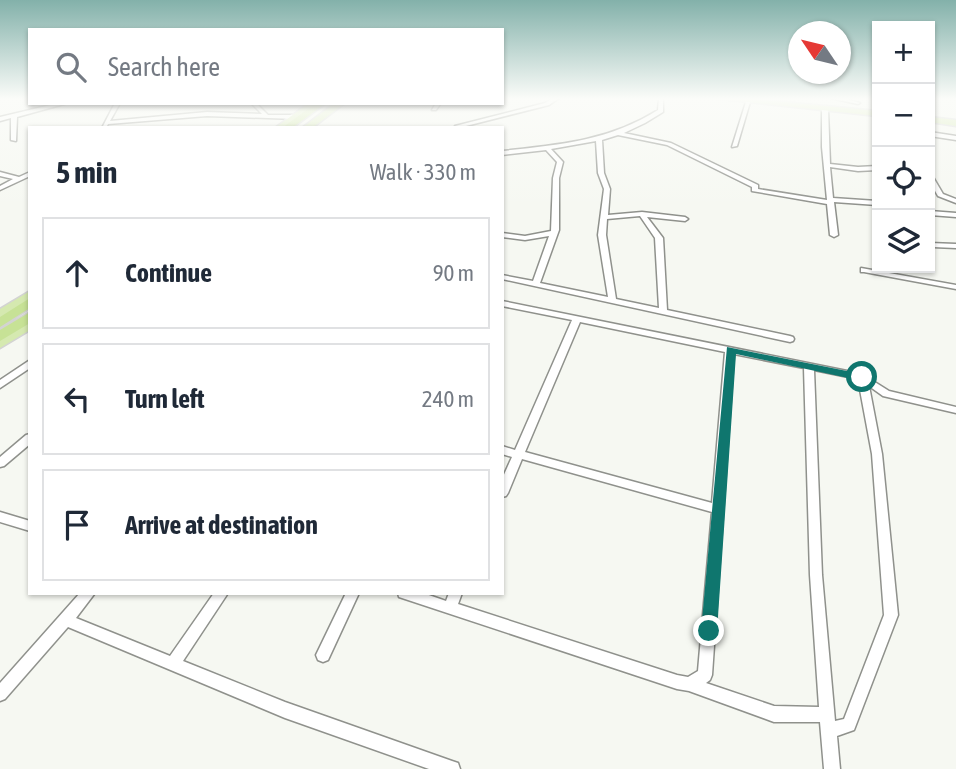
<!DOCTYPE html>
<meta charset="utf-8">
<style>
body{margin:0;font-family:"Asap Condensed",sans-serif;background:#f2f2f3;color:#1f2937}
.controls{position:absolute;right:21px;top:21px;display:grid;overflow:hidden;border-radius:0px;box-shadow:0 2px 5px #0004}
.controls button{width:63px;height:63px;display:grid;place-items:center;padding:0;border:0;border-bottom:2px solid #e0e1e3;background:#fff;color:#1f2937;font:35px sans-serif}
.compass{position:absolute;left:788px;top:21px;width:63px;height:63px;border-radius:50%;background:#fff;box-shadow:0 2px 5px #0004;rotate:305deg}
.stop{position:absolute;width:21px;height:21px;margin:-16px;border:5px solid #0f766e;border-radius:50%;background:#fff}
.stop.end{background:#0f766e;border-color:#fff;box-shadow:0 2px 7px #0008}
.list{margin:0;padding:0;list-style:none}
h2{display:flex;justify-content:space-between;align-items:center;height:91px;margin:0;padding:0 28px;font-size:30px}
h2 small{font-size:23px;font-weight:400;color:#747a83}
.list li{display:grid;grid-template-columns:46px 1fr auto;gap:21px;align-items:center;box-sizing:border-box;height:112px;margin:0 14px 14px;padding:0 14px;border:2px solid #e0e1e3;border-radius:0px}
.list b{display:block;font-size:26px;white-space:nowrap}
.list em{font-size:23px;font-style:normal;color:#747a83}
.icon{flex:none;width:38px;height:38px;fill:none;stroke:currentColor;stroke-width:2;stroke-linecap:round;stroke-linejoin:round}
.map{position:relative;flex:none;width:956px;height:769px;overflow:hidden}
.search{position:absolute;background:#fff;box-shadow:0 2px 5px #0004;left:28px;top:28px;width:476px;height:77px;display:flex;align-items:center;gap:18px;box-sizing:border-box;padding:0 24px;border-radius:0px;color:#747a83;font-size:26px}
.panel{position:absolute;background:#fff;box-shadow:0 2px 5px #0004;left:28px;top:126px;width:476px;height:469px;border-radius:0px}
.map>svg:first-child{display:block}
</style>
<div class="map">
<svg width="956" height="769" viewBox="0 0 956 769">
<rect width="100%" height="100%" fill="#f6f8f2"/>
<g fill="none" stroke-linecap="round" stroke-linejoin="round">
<!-- minor casing -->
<g stroke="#8f918c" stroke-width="3">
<path id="minor" d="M553,98h6l-10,7 -91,23 -3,-2 90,-23z
M659,98h4v14l-18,11 -21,10 47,10 87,42v4l69,11 -5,-53v-38l3,-2 3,2 2,55 28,3 19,-1v4l-19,1 -28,-4 3,31 44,3v4l-43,-3 4,33 -4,2 -4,-2 -3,-31 -75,-13v-4l-85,-42 -49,-10 -16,5 2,33 6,16 -2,26 34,-3 43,5 3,2 -3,2 -38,-4 16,21 4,72 123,26 3,1 1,2 -1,2 -3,1 -288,-63v-4l31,6 16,-45 -24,4 -23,-3v-4l23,3 26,-5 2,-53 4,-16 -11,-12 -44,5v-4c56,-6 107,-10 156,-41zM596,141l2,32 6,16 -6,46 10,62 -68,-14 19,-53v-52l4,-16 -12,-13zM640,216l15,22 4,70 -43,-9 -10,-64 1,-16z
M830,98h12l18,5 -2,1z
M748,101l2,1 -13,44 -5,1 14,-45z
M59,103h9l-51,14 -1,24 -5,-1v-22l-11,3v-4z
M115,103h5l-10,18 97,-9 55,2 -11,-11h5l12,12h28l3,2 -3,2 -89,-3 -99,8 -2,4h-4z
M436,103h5l-5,7h-4z
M930,132l26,4v4l-26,-4z
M0,172l19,5 11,-5v4l-30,14v-4l13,-7 -13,-3z
M930,175l3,2 10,17 13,5v4l-18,-7 -8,-14z
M930,211l26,2v4l-26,-2z
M930,243l26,1v4l-23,-1h-3z
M861,268l95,17v4l-92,-17h-3z
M502,301l360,73 27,17 67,16v6l-73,-17 -14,-10 13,68 16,161 -44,115 -17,6 3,33h-16l-4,-47h-46l-85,-31 -12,-2 -278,-92 -1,-4h25l23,8 3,-8h13l-4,11 219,71 11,2 10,-6 14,-159 -190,-53 -14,34 -2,3 -4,1v-18l10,-22 -10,-3v-8l13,4 57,-130 -70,-14zM580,322l145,30 -13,151 -187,-51zM734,354l70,14 6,207 9,132 -45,-1 -68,-23 4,-3 2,-5zM814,370l44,9 14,75 12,161 -40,104 -9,2 -13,-146z
M30,360v8l-30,20v-8z
M30,434v10l-26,22 -4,1v-10l26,-22z
M0,512l30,9v10l-30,-9z
M80,593h15l-19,25 94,38 44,-63h14l-45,68 102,41 167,59 6,2 2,6h-31l-144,-51 -217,-91 -63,72 -5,2v-18z
M346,593h13l-31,67 -5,2 -5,-2 -2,-5z"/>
</g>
<!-- primary casing -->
<g stroke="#d3d3d3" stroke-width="3">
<path id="primary" d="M710,98h33l134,13v5z
M309,103h10l-34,25h-10z
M335,103h10l-33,25h-10z
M930,117l26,3v6l-26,-4z
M30,291v10l-30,18v-10z
M30,319v11l-30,18v-11z"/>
</g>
<!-- trunk casing -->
<g stroke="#d3d3d3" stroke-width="3">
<path id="trunk" d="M316,103h10l-34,25h-10z
M30,298v10l-30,19v-10z
M30,312v11l-30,18v-11z"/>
</g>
<!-- minor -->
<use href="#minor" fill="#fff" fill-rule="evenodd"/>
<!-- primary -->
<use href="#primary" fill="#d5e9b0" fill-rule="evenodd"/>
<!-- trunk -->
<use href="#trunk" fill="#c7e296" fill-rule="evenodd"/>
</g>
<!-- sky -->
<linearGradient id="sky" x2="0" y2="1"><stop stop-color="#83b1aa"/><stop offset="0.48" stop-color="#fbfcf9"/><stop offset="1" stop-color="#fbfcf9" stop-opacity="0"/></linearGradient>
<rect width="956" height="206" fill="url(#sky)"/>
<!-- route -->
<path fill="#0f766e" d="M727,347l135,27 5,3 -5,4 -126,-27 -19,277 -2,5 -6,3 -6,-3 -2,-5z"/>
</svg>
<div class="controls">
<button>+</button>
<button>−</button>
<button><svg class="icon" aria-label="locate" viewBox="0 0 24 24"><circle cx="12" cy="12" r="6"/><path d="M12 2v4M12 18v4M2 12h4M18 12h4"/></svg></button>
<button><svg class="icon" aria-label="layers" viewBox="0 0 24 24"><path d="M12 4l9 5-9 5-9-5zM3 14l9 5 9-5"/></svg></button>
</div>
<svg class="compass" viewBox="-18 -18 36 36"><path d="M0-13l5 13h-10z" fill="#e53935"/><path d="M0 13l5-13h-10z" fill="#747a83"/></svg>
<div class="stop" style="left:862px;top:377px"></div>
<div class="stop end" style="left:709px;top:631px"></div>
<div class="search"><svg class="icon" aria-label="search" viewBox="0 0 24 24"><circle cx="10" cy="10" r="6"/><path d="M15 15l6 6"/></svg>Search here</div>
<section class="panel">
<h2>5 min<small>Walk · 330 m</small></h2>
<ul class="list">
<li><svg class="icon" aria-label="ahead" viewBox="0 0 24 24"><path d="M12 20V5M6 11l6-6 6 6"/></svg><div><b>Continue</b></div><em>90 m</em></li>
<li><svg class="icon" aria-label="left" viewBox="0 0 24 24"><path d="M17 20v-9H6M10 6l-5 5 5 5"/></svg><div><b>Turn left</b></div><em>240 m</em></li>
<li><svg class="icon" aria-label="arrive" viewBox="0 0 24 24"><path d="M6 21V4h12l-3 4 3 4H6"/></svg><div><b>Arrive at destination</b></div></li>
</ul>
</section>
</div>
